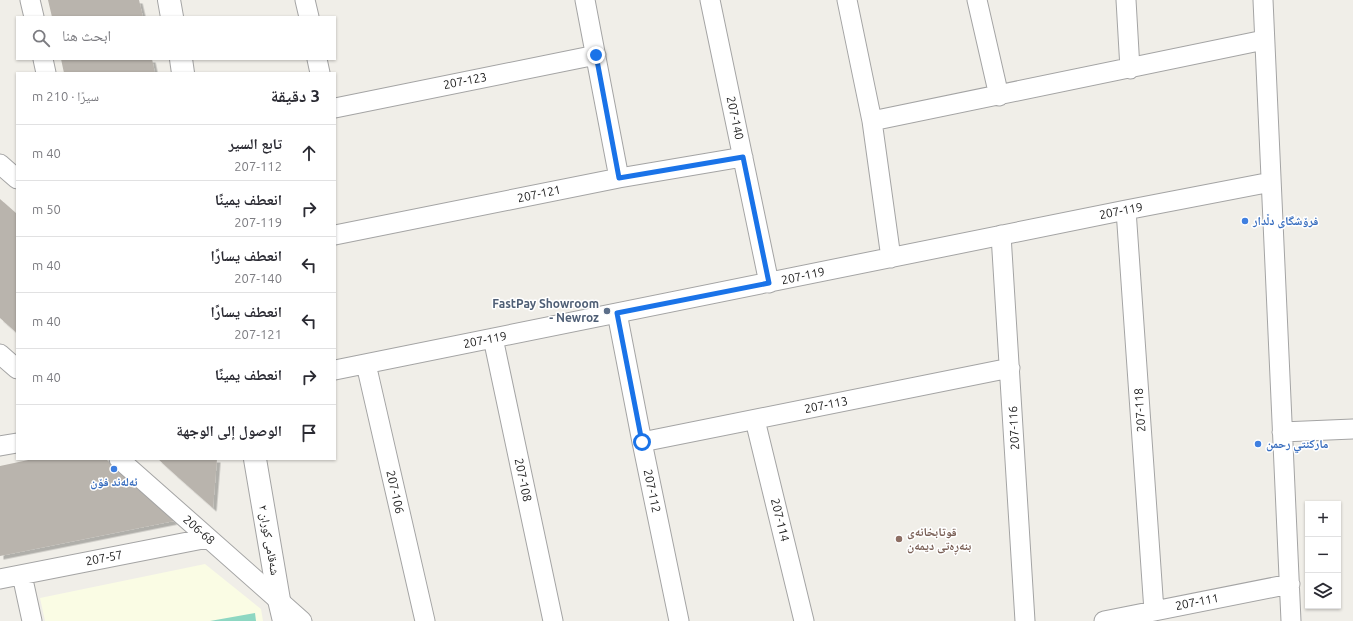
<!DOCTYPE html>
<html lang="ar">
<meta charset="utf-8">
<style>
body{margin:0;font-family:Ubuntu,"Noto Naskh Arabic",sans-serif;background:#f7f7f7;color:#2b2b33;direction:rtl}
.controls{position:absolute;right:12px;bottom:12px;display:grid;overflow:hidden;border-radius:0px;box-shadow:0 1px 3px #0004}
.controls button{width:36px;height:36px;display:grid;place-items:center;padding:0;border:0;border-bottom:1px solid #e1e1e2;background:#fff;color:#2b2b33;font:20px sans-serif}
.stop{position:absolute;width:12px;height:12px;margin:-9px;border:3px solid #1a73e8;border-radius:50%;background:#fff}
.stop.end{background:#1a73e8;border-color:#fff;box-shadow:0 1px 4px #0008}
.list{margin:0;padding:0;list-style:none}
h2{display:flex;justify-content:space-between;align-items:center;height:52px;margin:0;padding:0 16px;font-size:17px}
h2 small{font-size:13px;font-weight:400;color:#7c7c81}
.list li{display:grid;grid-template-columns:26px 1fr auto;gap:12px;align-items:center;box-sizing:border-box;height:56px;padding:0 16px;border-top:1px solid #e1e1e2}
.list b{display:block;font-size:15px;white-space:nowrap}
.list p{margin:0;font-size:13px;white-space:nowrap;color:#7c7c81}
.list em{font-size:13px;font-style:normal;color:#7c7c81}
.icon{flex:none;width:22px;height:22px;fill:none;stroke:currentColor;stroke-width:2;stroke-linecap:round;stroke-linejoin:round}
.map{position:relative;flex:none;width:1353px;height:621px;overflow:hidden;direction:ltr}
.search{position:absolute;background:#fff;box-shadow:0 1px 3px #0004;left:16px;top:16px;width:320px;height:44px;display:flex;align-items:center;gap:10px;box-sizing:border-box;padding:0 14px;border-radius:0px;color:#7c7c81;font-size:15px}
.panel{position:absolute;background:#fff;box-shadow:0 1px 3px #0004;left:16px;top:72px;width:320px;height:388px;border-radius:0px;direction:rtl}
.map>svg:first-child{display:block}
</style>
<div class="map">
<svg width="1353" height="621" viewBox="0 0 1353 621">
<defs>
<filter id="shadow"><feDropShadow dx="3.5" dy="3.5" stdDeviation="0" flood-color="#0004"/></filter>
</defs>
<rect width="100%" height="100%" fill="#f0eee8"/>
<!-- education -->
<path fill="#fafce4" d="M205,564l56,45 2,12h-218l-5,-23z"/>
<!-- pitch -->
<path fill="#8dd7c2" d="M255,613l1,8h-46z"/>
<!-- building -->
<path fill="#b9b4ad" filter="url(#shadow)" d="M48,0h91l4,17h-91z
M61,59h91l3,14h-91z
M0,199l17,15v119l-17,-15z
M33,459h73l68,62 -174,35v-90z
M158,459h59l-4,49 -34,-30z"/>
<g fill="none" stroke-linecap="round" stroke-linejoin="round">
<!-- minor casing -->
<g stroke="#a4a4a4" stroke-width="21">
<path id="minor" d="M30,0l4,17
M305,0l4,17
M585,0l34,178
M710,0l59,283
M847,0l25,121 19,137
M977,0l22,96
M1126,0l4,69
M1263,0l28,621
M43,59l3,14
M317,59l3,14
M335,108l261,-53
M872,121l392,-81
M0,164l17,15
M1126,210l28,401
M335,235l284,-57 124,-21
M1001,235l24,386
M617,313l25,129 37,179
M493,338l60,283
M0,354l17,15
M366,364l59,257
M335,370l791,-160 145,-28
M755,420l49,201
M1282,432l71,-3
M642,442l368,-74
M0,446l17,-3
M119,459l183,162
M22,575l10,46
M0,579l208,-41
M1104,621l186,-37"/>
</g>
<!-- tertiary casing -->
<g stroke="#a4a4a4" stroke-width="24">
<path id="tertiary" d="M169,0l3,17
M181,59l2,14
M255,459l24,141 5,21"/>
</g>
<!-- minor -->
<use href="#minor" stroke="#fff" stroke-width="19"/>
<!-- tertiary -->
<use href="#tertiary" stroke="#fff" stroke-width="22"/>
</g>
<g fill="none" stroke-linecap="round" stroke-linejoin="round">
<!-- route -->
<path stroke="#1a73e8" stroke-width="5" d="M596,55l23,123 124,-21 26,126 -152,30 25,129"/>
</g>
<!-- markers -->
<g fill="#3f7fe0" stroke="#fff" stroke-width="1.5">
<circle cx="1245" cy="221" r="4"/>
<circle cx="1258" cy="444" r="4"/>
<circle cx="114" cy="469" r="4"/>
</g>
<circle fill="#5c6f8a" stroke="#fff" stroke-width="1.5" cx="607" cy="311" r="4"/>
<circle fill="#8d6e63" stroke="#fff" stroke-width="1.5" cx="899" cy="539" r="4"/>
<g text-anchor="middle" stroke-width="3" stroke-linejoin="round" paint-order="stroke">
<!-- street labels -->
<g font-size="12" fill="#202020" stroke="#fff">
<text transform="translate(465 81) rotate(-11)" y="4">207-123</text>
<text transform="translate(735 118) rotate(78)" y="4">207-140</text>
<text transform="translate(539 194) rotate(-12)" y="4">207-121</text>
<text transform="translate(1121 211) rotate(-11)" y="4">207-119</text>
<text transform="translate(803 276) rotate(-12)" y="4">207-119</text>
<text transform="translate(485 340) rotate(-11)" y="4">207-119</text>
<text transform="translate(826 405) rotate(-11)" y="4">207-113</text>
<text transform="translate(1140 410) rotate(-94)" y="4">207-118</text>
<text transform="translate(1014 428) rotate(-93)" y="4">207-116</text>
<text transform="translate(523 480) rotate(78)" y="4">207-108</text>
<text transform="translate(652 491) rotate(78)" y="4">207-112</text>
<text transform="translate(395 492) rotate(77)" y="4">207-106</text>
<text transform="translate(780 520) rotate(76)" y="4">207-114</text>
<text transform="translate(199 530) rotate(41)" y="4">206-68</text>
<text transform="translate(269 540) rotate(80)" y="4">شەقامی کوران ٢</text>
<text transform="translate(104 558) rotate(-11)" y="4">207-57</text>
<text transform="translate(1197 602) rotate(-11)" y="4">207-111</text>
</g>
<!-- shop labels -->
<g font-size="12" font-weight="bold" fill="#366cbe" stroke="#fff" text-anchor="start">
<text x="1253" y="225">فرۆشگای دڵدار</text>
<text x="1266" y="448">ماركئتي رحمن</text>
<text x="114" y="486" text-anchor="middle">ئەلەند فۆن</text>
</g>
<!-- service labels -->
<g font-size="12" font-weight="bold" fill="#4e5e75" stroke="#fff" text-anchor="end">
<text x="599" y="308">FastPay Showroom<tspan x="599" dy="14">- Newroz</tspan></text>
</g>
<!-- education labels -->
<g font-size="12" font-weight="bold" fill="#785e54" stroke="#fff" text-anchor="start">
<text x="907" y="536">قوتابخانەی<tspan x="907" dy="14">بنەڕەتی دیمەن</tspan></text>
</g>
</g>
</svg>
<div class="controls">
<button>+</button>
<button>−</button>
<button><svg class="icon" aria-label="layers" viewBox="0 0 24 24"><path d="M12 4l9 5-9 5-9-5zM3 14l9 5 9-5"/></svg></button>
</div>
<div class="stop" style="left:642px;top:442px"></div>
<div class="stop end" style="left:596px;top:55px"></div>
<div class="search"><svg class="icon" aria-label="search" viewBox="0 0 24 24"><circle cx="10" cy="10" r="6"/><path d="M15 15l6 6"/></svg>ابحث هنا</div>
<section class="panel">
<h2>3 دقيقة<small>سيرًا · 210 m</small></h2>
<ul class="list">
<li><svg class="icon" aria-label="ahead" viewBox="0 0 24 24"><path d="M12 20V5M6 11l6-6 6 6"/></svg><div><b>تابع السير</b><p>207-112</p></div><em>40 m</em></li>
<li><svg class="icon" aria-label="right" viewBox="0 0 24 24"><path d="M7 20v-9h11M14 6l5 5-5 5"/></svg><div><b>انعطف يمينًا</b><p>207-119</p></div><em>50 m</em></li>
<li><svg class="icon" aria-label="left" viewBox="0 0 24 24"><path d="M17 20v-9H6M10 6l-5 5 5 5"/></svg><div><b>انعطف يسارًا</b><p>207-140</p></div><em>40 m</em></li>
<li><svg class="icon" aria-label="left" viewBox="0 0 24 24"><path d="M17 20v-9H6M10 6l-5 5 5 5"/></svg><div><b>انعطف يسارًا</b><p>207-121</p></div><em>40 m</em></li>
<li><svg class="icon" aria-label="right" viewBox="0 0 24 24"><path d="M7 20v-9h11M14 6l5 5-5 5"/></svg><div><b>انعطف يمينًا</b></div><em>40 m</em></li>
<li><svg class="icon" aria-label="arrive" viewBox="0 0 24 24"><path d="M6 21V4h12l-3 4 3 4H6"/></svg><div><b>الوصول إلى الوجهة</b></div></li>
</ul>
</section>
</div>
